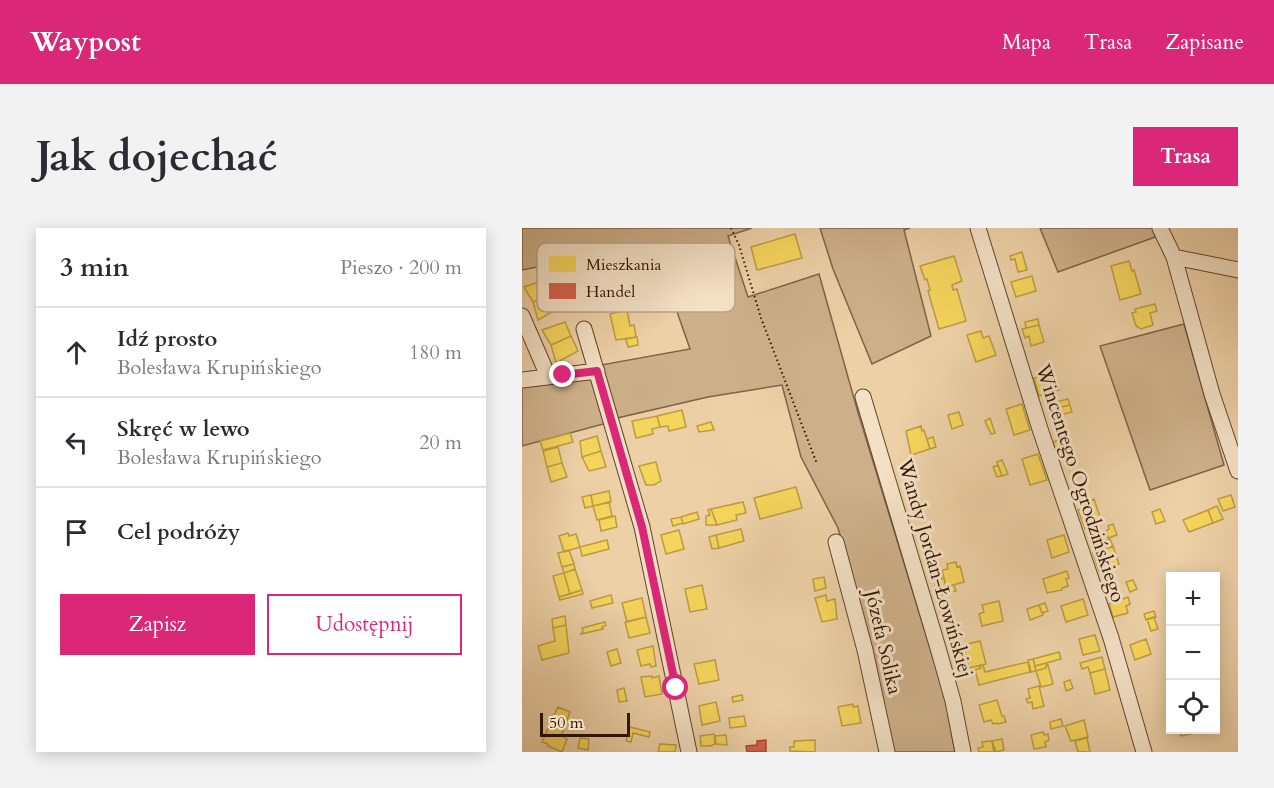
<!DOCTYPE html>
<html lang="pl">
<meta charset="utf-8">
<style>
body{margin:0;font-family:Cardo,serif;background:#f2f2f3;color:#2b2b33}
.controls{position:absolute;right:18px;bottom:18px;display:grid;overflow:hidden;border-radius:0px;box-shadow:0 3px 15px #0003}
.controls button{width:54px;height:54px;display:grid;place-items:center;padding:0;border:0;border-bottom:2px solid #e1e1e2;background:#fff;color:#2b2b33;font:30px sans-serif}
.scale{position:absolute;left:18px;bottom:15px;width:90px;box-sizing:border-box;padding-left:6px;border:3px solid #331600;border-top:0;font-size:16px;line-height:21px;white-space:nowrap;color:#331600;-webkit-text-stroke:4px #f3e0c5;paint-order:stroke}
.stop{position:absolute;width:18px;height:18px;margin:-14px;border:4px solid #db2777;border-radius:50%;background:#fff}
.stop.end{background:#db2777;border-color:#fff;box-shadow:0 2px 6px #0008}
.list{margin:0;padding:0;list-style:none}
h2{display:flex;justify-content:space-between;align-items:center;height:78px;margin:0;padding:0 24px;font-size:26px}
h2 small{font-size:20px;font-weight:400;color:#7c7c81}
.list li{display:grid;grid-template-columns:39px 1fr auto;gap:18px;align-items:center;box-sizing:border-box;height:90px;padding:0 24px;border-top:2px solid #e1e1e2}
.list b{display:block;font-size:22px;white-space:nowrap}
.list p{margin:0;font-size:20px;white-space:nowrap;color:#7c7c81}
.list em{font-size:20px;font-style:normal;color:#7c7c81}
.actions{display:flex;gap:12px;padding:18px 24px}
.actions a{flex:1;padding:14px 0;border:2px solid #db2777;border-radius:0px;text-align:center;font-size:21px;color:#db2777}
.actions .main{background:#db2777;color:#fff}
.icon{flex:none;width:33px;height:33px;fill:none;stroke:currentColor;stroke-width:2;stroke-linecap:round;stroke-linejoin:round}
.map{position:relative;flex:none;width:716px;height:524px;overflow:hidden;border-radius:0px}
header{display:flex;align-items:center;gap:36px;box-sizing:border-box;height:84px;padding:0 30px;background:#db2777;color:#fff}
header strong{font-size:28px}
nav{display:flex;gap:33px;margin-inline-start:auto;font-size:21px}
.intro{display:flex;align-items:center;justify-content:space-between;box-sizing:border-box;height:144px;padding:0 36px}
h1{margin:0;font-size:42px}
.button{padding:15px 27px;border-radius:0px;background:#db2777;color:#fff;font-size:21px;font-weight:700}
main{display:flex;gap:36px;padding:0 36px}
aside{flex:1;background:#fff;border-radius:0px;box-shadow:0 3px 15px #0003}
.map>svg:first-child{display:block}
</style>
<header>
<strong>Waypost</strong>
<nav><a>Mapa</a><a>Trasa</a><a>Zapisane</a></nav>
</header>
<div class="intro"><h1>Jak dojechać</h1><a class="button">Trasa</a></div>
<main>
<aside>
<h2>3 min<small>Pieszo · 200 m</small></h2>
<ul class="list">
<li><svg class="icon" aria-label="ahead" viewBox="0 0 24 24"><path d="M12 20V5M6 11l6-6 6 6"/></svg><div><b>Idź prosto</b><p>Bolesława Krupińskiego</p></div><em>180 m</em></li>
<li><svg class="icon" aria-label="left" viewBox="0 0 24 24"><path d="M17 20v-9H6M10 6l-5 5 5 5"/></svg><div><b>Skręć w lewo</b><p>Bolesława Krupińskiego</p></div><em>20 m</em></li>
<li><svg class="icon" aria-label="arrive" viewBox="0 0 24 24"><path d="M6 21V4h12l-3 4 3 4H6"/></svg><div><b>Cel podróży</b></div></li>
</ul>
<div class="actions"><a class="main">Zapisz</a><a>Udostępnij</a></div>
</aside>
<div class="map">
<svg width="716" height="524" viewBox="0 0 716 524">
<rect width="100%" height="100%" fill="#edd0a6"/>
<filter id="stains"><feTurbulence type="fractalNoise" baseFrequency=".00333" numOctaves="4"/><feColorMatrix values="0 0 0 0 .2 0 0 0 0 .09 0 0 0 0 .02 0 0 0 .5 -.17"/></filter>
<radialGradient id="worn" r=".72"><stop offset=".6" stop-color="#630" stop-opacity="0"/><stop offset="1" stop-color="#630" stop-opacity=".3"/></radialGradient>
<!-- green -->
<path fill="#cdb08a" stroke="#806345" stroke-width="1.5" d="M0,0h230l-24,8 20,61 71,-23 38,135 89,292 9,51h-62l-39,-168 -16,-56 -37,-71 -19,-72 -74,12 -91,21 -16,-53 89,-16 -22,-63 -95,22 -17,-45 -34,7z
M298,0h90l-6,2 27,106 -59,28 -39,-95z
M518,0h114l4,8 -100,36z
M662,96l40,141 -74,25 -50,-144z
M64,147l9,6 12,42 -85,23v-62z"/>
<!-- homes -->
<path fill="#f6d55c" stroke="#bc9c40" stroke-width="1.5" d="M273,6l7,24 -45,12 -6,-23z
M500,24l5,18 -9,2 -3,-13 -4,1 -1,-4z
M432,28l8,25 -10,4 1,5 4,-1 9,32 -27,8 -11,-38 2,-1 -3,-11 -2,1 -5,-14z
M607,33l3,10 2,-1 7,24 -21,6 -9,-34z
M510,48l4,15 -20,6 -5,-15z
M25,51l6,15 -20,8 -9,-15z
M31,66l6,14 -21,12 -5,-18z
M633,76l2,7 -7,2 3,12 -12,4 -5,-3 -4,-13 4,-1 -1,-3z
M105,82l3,16 4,-1 2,12 -20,3 -6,-26z
M516,91l1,6 -13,3 -1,-6z
M43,94l6,14 -20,9 -9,-15z
M517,97l5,17 -13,4 -2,-10 -4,2 -3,-9z
M459,103l2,7 6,-2 7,19 -20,7 -9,-27z
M49,108l7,15 -22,12 -5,-18z
M115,109l1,8 -10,2 -2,-8z
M531,144l6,18 -6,2 1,4 -8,2 -1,-4 -6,2 -5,-18z
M546,171l2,6 -13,3 -1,-6z
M500,176l8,26 -16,5 -8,-26z
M548,177l2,7 -12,3 -3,-7z
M160,182l4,17 -17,4 -1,-5 -8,1 -3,-11z
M437,184l4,13 -11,4 -4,-14z
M135,188l3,11 -8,2 1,5 -17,4 -4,-17z
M539,188l4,12 -6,1 -3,-12z
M468,190l5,15 -4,1 -6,-13z
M189,194l3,8 -15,2 -2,-6z
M399,198l1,5 2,-1 6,19 -19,6 -5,-24z
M48,205l3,9 -30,8 -3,-9z
M75,208l4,15 -19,6 -2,-16z
M411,209l3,10 -6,2 -3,-10z
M546,209l5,14 -15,5 -5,-14z
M36,219l4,16 -15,4 -4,-16z
M79,223l5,16 -17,4 -7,-14z
M516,226l9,26 -17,5 -8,-26z
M480,232l6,14 -6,2 -5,-14z
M134,234l5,19 -7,4h-8l-7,-19z
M40,235l5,14 -16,5 -4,-15z
M476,237l4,11 -5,1 -4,-10z
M274,259l6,21 -42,11 -6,-21z
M87,263l2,11 -18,4 -2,-11z
M69,267l2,11 -8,2 -3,-11z
M709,267l4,12 -12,4 -5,-12z
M572,271l8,24 -17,6 -7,-19 6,-2 -1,-5z
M87,274l3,14 -15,4 -4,-14z
M221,274l3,11 -10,2 1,5 -20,5 -6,-16z
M695,278l6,13 -10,4 -5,-13z
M189,281l6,16h-11v-9l4,-1 -2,-5z
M638,281l5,12 -9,3 -4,-12z
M686,282l5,13 -24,9 -6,-12z
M175,284l2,7 -16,5 -2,-7z
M93,288l2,11 -16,4 -2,-11z
M159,289l2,6 -10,3 -2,-7z
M591,296l4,11 -9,3 -2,-7 3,-2 -1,-3z
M219,301l3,12 -25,7 -3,-13z
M157,302l5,19 -18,5 -5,-19z
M46,305l1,3 7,-2 4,13 -16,5 -5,-16z
M194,307l3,13 -7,1 -3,-12z
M542,307l5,17 -17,6 -5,-18z
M588,311l3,7 -10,4 -3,-7z
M85,312l2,9 -27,7 -2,-9z
M591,318l6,18 -20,7 -6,-18z
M47,322l5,14 -12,3 -4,-14z
M434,334l1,5 3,-1 4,16 -18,5 -4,-17 6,-1 -1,-5z
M52,336l1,5 -11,4 -2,-6z
M53,341l7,21 -12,4 -6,-21z
M545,343l2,7 -3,1 2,7 -6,2v2l-15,3 -4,-14z
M42,345l6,21 -11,3 -6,-21z
M302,349l2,11 -11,3 -2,-12z
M422,350l2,9 8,-2 2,6 -18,5 -4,-15z
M611,352l4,9 -7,3 -4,-10z
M180,357l5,24 -17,3 -5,-23z
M60,362l1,4 -23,6 -1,-3z
M89,367l2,8 -21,5 -2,-7z
M304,367l1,6 8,-2 2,20 -15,3 -7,-24z
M606,369l2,7 -4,2 2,7 -15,4 -4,-13z
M120,370l4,19 -19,5 -5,-19z
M561,371l5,16 -22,7 -5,-16z
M477,373l4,20 -21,5 -3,-12 5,-2 -2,-7z
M523,375l3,8 -6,2 -3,-8z
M517,377l4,10 -13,5 -3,-11z
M632,383l2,6 -10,3 -2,-6z
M43,388l1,9 -13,3 -1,-9z
M124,389l4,16 -21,5 -4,-16z
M632,389l4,12 -7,2 -4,-12z
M83,394l1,3 -4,2 1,2 -22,5 2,-3 -1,-3z
M44,397l3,28 -27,7 -4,-14 17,-5 -2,-13z
M573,407l5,16 -17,4 -4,-16z
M624,411l5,15 -16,6 -5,-15z
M458,413l6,23 -17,4 -6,-23z
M131,418l3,20 -5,1 -1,-3 -9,2 -4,-16z
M95,421l4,14 -10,3 -4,-14z
M537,424l2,7 -26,7 -2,-7z
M580,429l3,12 -15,4 -2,-6 -6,2 -2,-6z
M511,431l3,12 -5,1 -3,-12z
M193,432l4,20 -20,4 -5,-20z
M506,434l2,10 -51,13 -4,-15 6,-2 -1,-3h3l2,7z
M525,435l-1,5 -10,3 -1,-5z
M526,437l5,19 -12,3 -5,-16 10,-3v-2z
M583,441l5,21 -15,4 -5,-21z
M130,448v2l7,-2 3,18 -17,3 -4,-20z
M548,452l3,8 -7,3 -2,-9z
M517,458l5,20 -11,3 -1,-7 -4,1 -2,-4 4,-1 -2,-9z
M102,460l3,13 -8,1 -2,-12z
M220,467l1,5 -10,2 -1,-5z
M475,472l5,16h2l2,6 -8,2 -1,-1 -4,1 -2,-4 -7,2 -5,-17z
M194,474l4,19 -18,4 -3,-19z
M331,476v3l5,-1 3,17 -19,3 -4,-19z
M36,479l12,5 -9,24 6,3 -5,13 -14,-6v-2l-6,-2z
M222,488l2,10 -16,2 -1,-10z
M539,491l2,7 -12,3 -1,-7z
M562,492l4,17 -17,4 -6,-15z
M108,499l20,5 -1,5 -16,-4 -2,9 -5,-1z
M668,502l1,4 -10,2 -2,-5z
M521,504l1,3 4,-1 1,6 -4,2 1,5 -12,2 -3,-14z
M192,506l1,10 -3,1v1h-11l-1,-10z
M204,507l1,10 -11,-1 -1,-8z
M58,510l9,1 -1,11 -10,-2z
M565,510l3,14h-12l-3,-11z
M480,511l2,11 -8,2 -4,-11z
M293,512v12l-25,-1v-4h4v-6z
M470,513l2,11h-15l-1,-4 5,-1 -1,-5z
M138,516l16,1 -1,7h-17z"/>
<!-- shops -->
<path fill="#d6604d" stroke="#a54a36" stroke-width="1.5" d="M244,512v12h-19l-1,-6 11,-1v-4z"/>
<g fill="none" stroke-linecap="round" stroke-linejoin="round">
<!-- minor casing -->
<g stroke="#62442a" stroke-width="17">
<path id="minor" d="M456,0l62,201 71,209 33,114
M638,0l14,29 38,137 26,77
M652,29l64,13
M0,88l23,53 1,8
M62,101l58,198 47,225
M0,152l75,-9
M341,169l75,251 15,53 10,51
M314,314l29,108 22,102"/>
</g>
<!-- path -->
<path stroke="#331600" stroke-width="2" stroke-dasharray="1.5 3" stroke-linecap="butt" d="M209,0l8,17 22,73 56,146"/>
<!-- minor -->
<use href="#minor" stroke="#f3e0c5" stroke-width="15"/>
</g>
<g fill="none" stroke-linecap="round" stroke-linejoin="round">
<!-- route -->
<path stroke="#db2777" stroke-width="8" d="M41,147l34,-4 45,156 34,161"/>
</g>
<g text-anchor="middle" stroke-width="6" stroke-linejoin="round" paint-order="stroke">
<!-- street labels -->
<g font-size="20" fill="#331600" stroke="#f3e0c5">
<text transform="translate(559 255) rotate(72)" y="7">Wincentego Ogrodzińskiego</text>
<text transform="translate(414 340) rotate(74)" y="7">Wandy Jordan-Łowińskiej</text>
<text transform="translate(362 414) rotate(77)" y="7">Józefa Solika</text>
</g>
</g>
<!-- legend -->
<rect x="15" y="15" width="198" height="69" rx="9" fill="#f3e0c5" stroke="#b9a38a" stroke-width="1.5"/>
<rect x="27" y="28" width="27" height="16" fill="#f6d55c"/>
<rect x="27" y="55" width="27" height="16" fill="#d6604d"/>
<g font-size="16" fill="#331600">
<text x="64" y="42">Mieszkania</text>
<text x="64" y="69">Handel</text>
</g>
<rect width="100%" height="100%" filter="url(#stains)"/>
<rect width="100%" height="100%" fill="url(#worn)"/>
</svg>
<div class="controls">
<button>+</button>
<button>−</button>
<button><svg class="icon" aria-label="locate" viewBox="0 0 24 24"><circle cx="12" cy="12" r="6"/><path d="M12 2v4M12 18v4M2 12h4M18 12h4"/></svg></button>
</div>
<div class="scale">50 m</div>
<div class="stop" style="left:154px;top:460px"></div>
<div class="stop end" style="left:41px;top:147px"></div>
</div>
</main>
